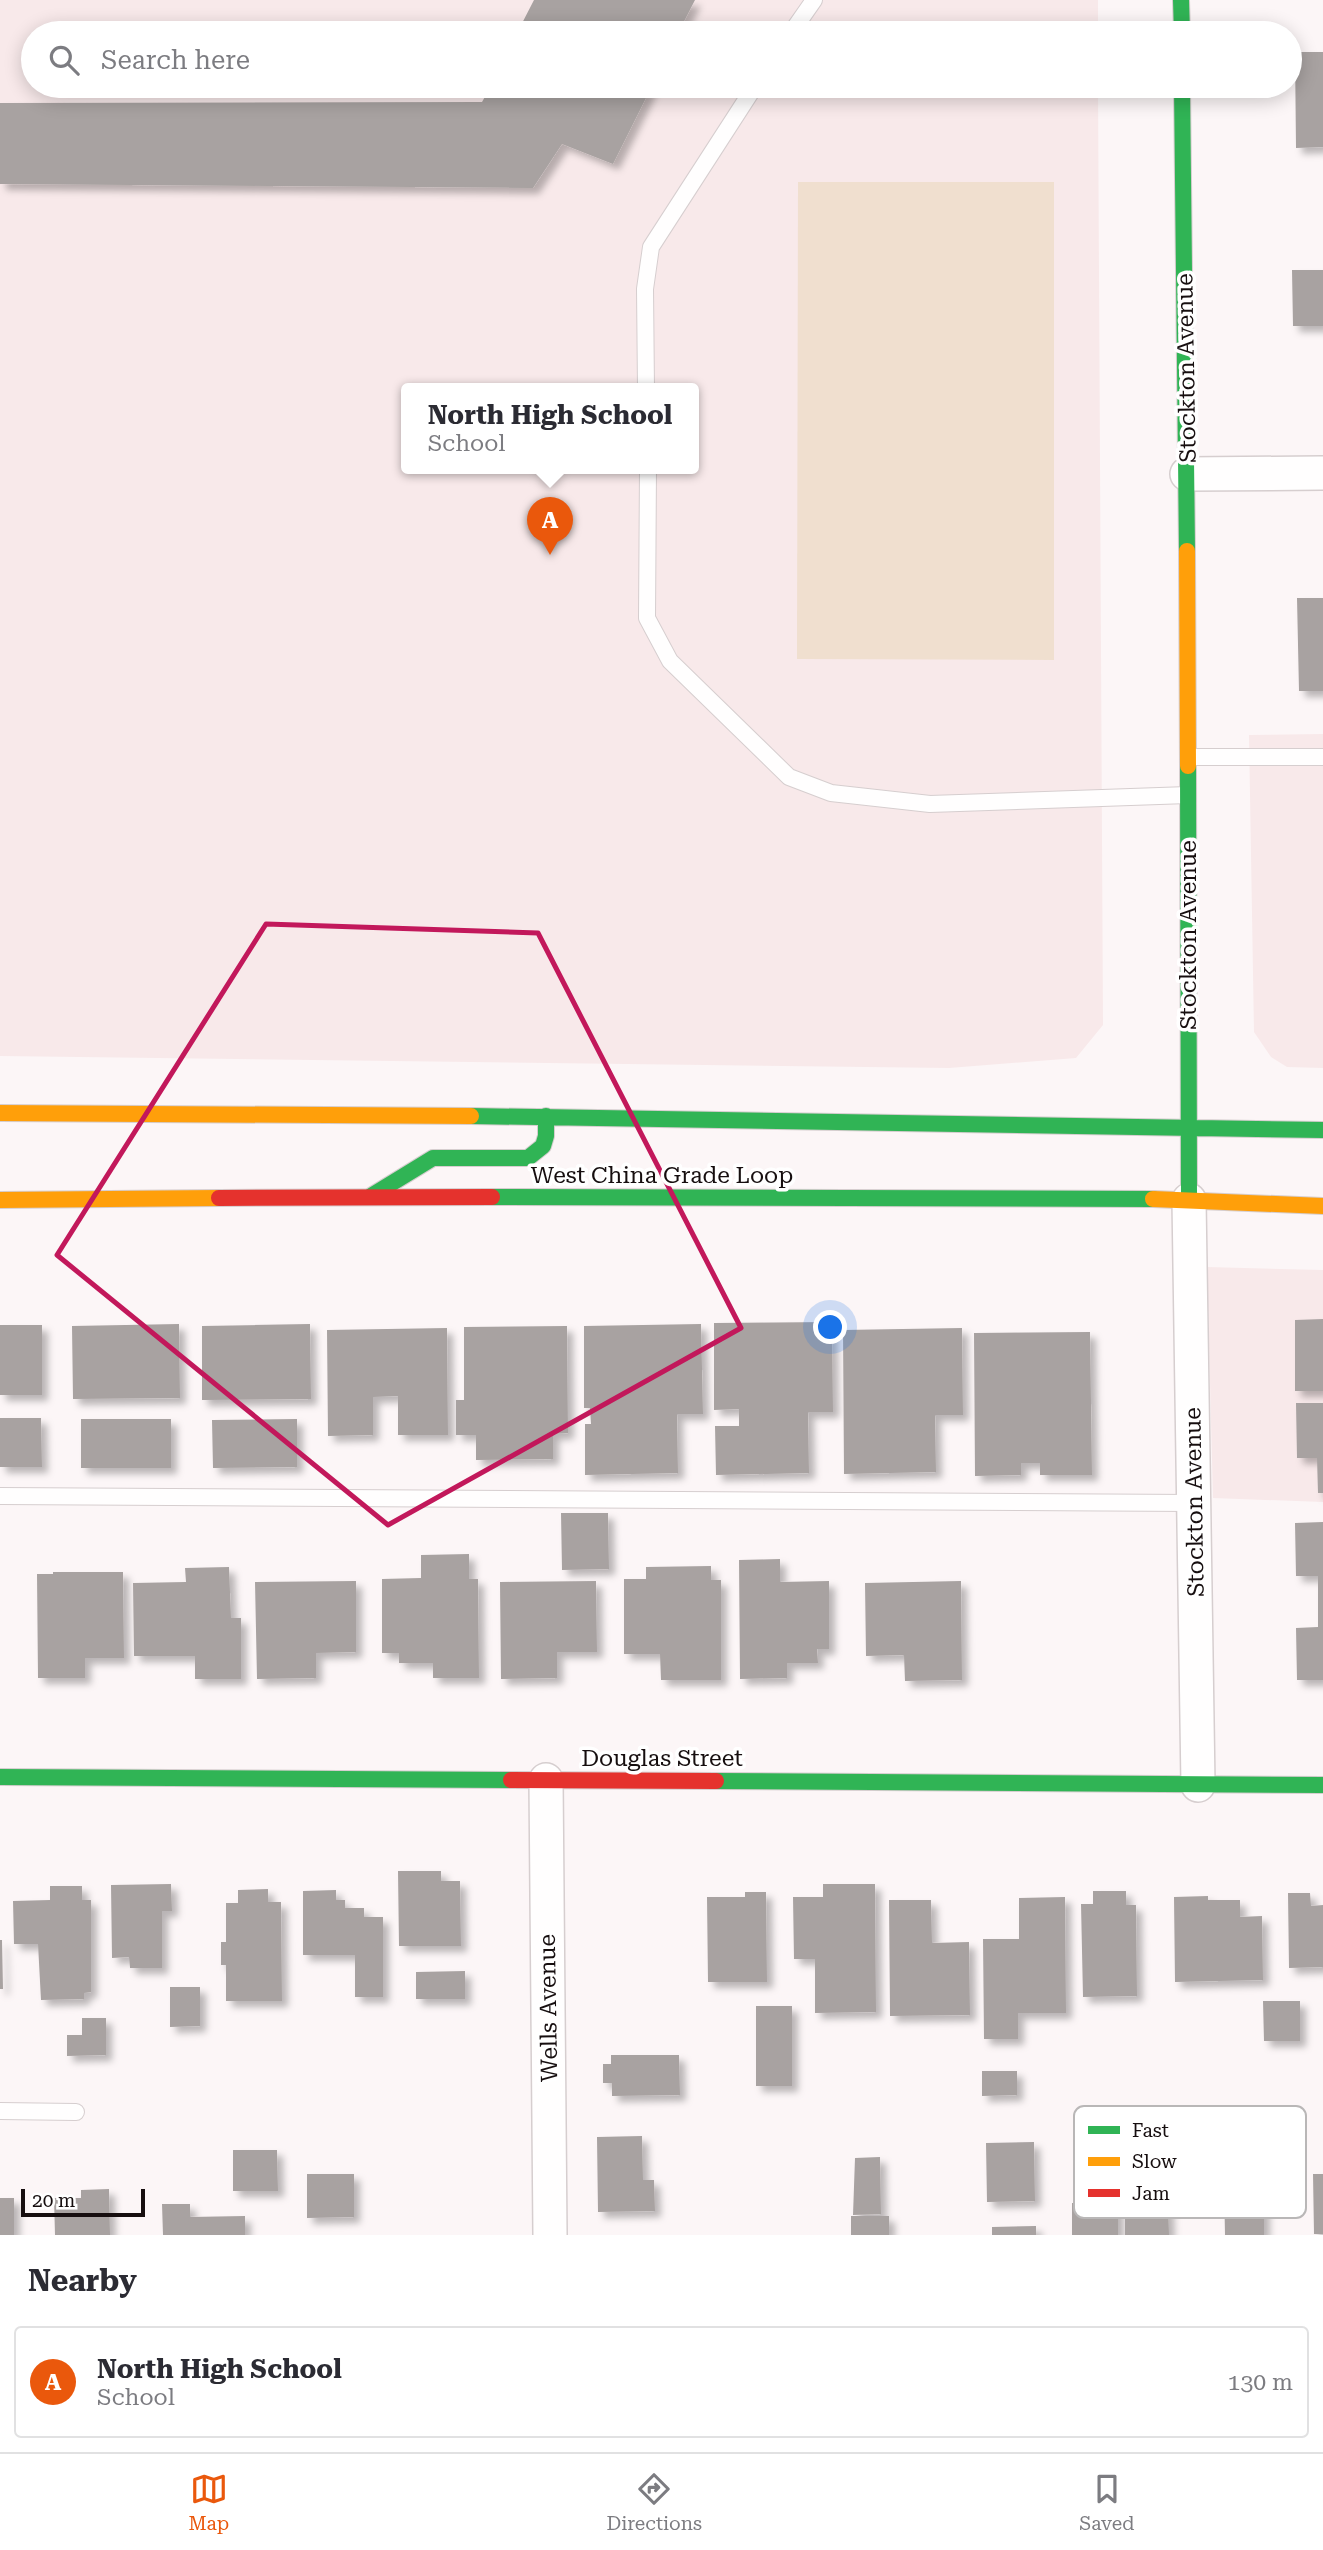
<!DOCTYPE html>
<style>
body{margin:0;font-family:"Roboto Serif",serif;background:#f7f7f7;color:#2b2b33}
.scale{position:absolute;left:21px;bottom:18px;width:124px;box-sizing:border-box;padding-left:7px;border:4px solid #160e0f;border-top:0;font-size:19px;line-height:24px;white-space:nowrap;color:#160e0f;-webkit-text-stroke:5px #fff;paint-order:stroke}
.you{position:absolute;left:831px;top:1328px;width:24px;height:24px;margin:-18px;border:5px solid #fff;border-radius:50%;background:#1a73e8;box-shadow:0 0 0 10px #1a73e833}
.badge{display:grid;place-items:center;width:46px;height:46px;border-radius:50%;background:#ea580c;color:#fff;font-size:23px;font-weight:700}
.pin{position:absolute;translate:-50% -58px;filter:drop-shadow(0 2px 4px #0008)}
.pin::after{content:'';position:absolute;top:37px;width:24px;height:21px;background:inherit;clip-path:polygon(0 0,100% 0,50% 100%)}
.popup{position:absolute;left:401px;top:383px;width:298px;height:91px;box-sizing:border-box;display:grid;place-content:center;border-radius:7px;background:#fff;filter:drop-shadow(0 2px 5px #0005);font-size:23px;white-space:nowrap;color:#7c7c81}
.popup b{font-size:26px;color:#2b2b33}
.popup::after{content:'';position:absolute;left:50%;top:100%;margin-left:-14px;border:14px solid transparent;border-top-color:#fff}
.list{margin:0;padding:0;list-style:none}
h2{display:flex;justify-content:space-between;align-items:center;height:91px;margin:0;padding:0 28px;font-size:30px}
h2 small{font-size:23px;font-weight:400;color:#7c7c81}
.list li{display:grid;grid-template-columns:46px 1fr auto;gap:21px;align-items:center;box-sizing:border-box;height:112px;margin:0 14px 14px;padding:0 14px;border:2px solid #e1e1e2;border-radius:7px}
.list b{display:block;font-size:26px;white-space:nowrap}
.list p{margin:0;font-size:23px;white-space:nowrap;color:#7c7c81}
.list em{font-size:23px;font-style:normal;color:#7c7c81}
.icon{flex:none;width:38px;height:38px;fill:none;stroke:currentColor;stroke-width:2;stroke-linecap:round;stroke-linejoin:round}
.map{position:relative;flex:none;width:1323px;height:2235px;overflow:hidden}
.search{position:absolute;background:#fff;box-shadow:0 4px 18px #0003;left:21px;right:21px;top:21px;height:77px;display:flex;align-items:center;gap:18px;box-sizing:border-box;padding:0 24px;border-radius:38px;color:#7c7c81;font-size:26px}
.sheet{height:217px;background:#fff}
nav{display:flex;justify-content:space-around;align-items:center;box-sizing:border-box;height:98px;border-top:2px solid #e1e1e2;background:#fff;font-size:19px;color:#7c7c81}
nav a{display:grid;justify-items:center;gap:4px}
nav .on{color:#ea580c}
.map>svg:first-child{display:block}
</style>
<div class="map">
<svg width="1323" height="2235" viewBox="0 0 1323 2235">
<defs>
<filter id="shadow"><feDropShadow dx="6" dy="6" stdDeviation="3.5" flood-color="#0004"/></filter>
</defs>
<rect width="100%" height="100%" fill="#fcf6f7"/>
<!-- built -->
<path fill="#f8e9ea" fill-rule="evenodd" d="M0,0h1098v33h-1065v53h1065l5,939 -27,33 -127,10 -949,-12zM406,389h288v80h-288z
M1323,734v334l-36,-1 -16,-10 -17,-25 -5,-297z
M1207,1267l116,3v232l-110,-4z"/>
<!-- green -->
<path fill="#f0dfcf" d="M798,182h256v478l-257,-1z"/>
<!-- building -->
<path fill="#a8a2a1" filter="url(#shadow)" d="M534,0h161l-17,33h-161z
M1295,52h28v95l-27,1z
M491,86h161l-39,78 -51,-20 -29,44 -533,-4v-81l482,-1z
M1292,270h31v56h-30z
M1297,598h26v93h-24z
M1323,1319v72h-28v-71z
M832,1322l1,90h-25l1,61 -93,2 -1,-49h24v-17l-25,1v-87z
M179,1324l1,74 -107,1 -1,-73z
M310,1324l1,75 -109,1v-74z
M701,1324l2,90h-26l1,59 -93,2v-51h6l-1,-16h-6v-82z
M0,1325h42v70h-42z
M567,1326l1,107 -15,1v25l-77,1v-25h-20v-35h8v-73z
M447,1328l1,107h-50v-39l-25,1v38l-45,1 -1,-106z
M962,1328l1,87h-28l1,57 -92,2 -1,-144z
M1090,1332l2,143h-52v-12h-19v12l-46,1 -1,-143z
M1296,1403h27v90h-5l-1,-35h-20z
M0,1418h41l1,49h-42z
M81,1419h90v49h-90z
M297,1419v48l-84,1 -1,-48z
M561,1513h47l1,56 -47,1z
M1323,1522v158h-26l-1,-52 22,-1v-51h-22l-1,-53z
M469,1554v25h9l1,99h-46v-15h-34v-10h-17v-74l39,-1v-23z
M780,1559v23l49,-1v68h-12l1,14h-31v15l-47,1 -1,-119z
M711,1566v14h10v100h-60l-1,-26h-36v-75h22v-12z
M229,1567l2,51h10v61h-46v-23h-61l-1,-73 53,-1 -1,-14z
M53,1572h70l1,86h-39v20h-47l-1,-104h16z
M356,1581v71l-40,1v25l-59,1 -2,-97z
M596,1581l1,71h-40v26l-56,1 -1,-97z
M961,1581l1,99 -57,1 -1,-26 -38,1 -1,-73z
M398,1871h43v10h19l1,65h-62z
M171,1884l1,27h-10v57h-32l-1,-11 -17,1 -1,-73z
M823,1884h52l1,128 -61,1v-54h-21l-1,-62h30z
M50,1886h32v14h9v92l-7,1v6l-43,1 -3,-56h-24l-1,-43 37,-1z
M268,1889v13h13l1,99h-56v-36h-5v-23h5v-39h12v-13z
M336,1890v10h9v8h19v9h19v80h-28v-42h-52v-64z
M1093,1891h33v14h10l1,91 -54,1 -2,-93h12z
M745,1892h21l1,90h-59l-1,-85h38z
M1288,1893h22l1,13 12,-1v62l-34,1z
M1208,1896v4h32v17l22,-1 1,64 -88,2 -1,-85z
M1065,1897l1,116h-48v26h-34l-1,-100h36v-41z
M889,1900h42l1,43 37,-1 1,73 -80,1z
M0,1940h2l1,49h-3z
M465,1971v28h-49v-27z
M170,1987h30v39l-30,1z
M1263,2001h37v40h-36z
M756,2006h36v80h-36z
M82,2018h24v37l-39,1v-21h15z
M611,2055h68l1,40 -68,1v-13h-9v-19h8z
M982,2071h35v24l-35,1z
M642,2136l1,44h11l1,31 -57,1 -1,-75z
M1034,2142l1,59 -48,1 -1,-59z
M1154,2144v42h-42v-12h-14v-29z
M233,2150h44l1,41h-45z
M880,2157l1,57 -28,1 2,-57z
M307,2174h47v43l-47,1z
M1313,2174h10v60h-9z
M1264,2183v52h-39l-1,-51z
M109,2189l1,46h-55l-1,-37h27v-8z
M0,2198h14v37h-14z
M1072,2203h46v32h-46z
M1168,2203l1,32h-44v-31z
M162,2204h28v13l55,-1v19h-82z
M851,2216h38v19h-38z
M1036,2226v9h-44v-8z"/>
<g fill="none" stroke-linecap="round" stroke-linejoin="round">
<!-- lane casing -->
<g stroke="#d6cecf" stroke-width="18">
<path id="lane" d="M791,33l23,-33
M646,389l-1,-100 6,-42 104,-161
M648,469l-1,149 23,43 119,116 42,16 99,11 258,-9
M1188,757h135
M0,1496l1194,7
M0,2111l76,1"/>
</g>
<!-- street casing -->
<g stroke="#d6cecf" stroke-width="36">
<path id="street" d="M1187,474l136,-1
M1189,1200l9,585
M546,1780l4,455"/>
</g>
<!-- fast casing -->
<g stroke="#d6cecf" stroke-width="18">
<path id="fast" d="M1181,0l1,33
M1182,86l5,465
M1188,766l1,434
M471,1116l852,14
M371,1196l62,-38h95l15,-12 3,-10v-20
M492,1197l661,2
M0,1777l511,3
M716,1781l607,4"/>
</g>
<!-- slow casing -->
<g stroke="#d6cecf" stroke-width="18">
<path id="slow" d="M1187,551l1,215
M0,1113l471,3
M1153,1199l170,7
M0,1200l219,-2"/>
</g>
<!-- jam casing -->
<g stroke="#d6cecf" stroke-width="18">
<path id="jam" d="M219,1198l273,-1
M511,1780l205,1"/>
</g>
<!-- lane -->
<use href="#lane" stroke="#fffefe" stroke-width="16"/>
<!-- street -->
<use href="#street" stroke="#fffefe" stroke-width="33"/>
<!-- fast -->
<use href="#fast" stroke="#30b455" stroke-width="16"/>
<!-- slow -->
<use href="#slow" stroke="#ff9f0a" stroke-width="16"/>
<!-- jam -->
<use href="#jam" stroke="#e5322d" stroke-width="16"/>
</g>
<!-- marked area -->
<path fill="none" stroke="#c2185b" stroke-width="5" stroke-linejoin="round" d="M266,924l272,9 203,395 -353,197 -331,-270z"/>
<g text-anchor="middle" stroke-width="7" stroke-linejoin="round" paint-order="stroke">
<!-- street labels -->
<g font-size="23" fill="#160e0f" stroke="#fff">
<text transform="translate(1186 368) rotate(-91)" y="8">Stockton Avenue</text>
<text transform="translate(1188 935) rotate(-90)" y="8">Stockton Avenue</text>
<text x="662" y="1183">West China Grade Loop</text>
<text transform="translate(1194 1502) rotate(-91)" y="8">Stockton Avenue</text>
<text x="662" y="1766">Douglas Street</text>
<text transform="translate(548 2008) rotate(-91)" y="8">Wells Avenue</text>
</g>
</g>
<!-- legend -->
<rect x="1074" y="2106" width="232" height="112" rx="10" fill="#fff" stroke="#b9b7b7" stroke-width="2"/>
<rect x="1088" y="2126" width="32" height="8" fill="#30b455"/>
<rect x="1088" y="2157" width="32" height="9" fill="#ff9f0a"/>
<rect x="1088" y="2189" width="32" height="8" fill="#e5322d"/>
<g font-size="19" fill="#160e0f">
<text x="1132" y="2137">Fast</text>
<text x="1132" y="2168">Slow</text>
<text x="1132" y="2200">Jam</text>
</g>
</svg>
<div class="scale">20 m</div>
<div class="you"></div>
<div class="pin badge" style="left:550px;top:555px">A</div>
<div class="popup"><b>North High School</b>School</div>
<div class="search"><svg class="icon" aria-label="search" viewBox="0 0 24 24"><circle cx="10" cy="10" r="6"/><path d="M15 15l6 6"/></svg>Search here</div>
</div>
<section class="sheet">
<h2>Nearby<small></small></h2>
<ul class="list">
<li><span class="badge">A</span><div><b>North High School</b><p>School</p></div><em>130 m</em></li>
</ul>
</section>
<nav>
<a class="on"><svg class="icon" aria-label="map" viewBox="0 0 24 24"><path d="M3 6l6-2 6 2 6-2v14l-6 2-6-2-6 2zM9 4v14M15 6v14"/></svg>Map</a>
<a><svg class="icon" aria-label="directions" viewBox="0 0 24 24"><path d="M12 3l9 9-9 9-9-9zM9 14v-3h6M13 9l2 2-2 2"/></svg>Directions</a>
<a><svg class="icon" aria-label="saved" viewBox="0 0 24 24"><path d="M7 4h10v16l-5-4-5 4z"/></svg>Saved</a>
</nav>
